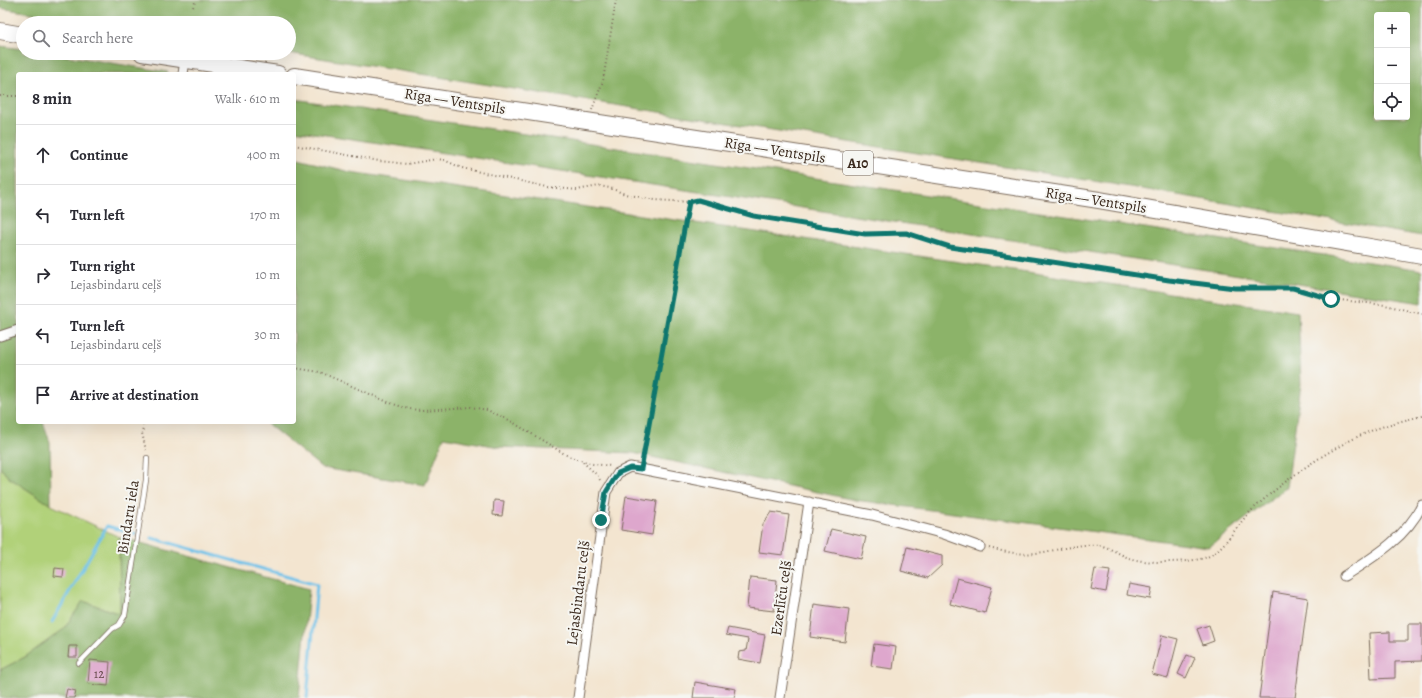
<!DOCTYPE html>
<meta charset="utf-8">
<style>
body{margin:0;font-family:Alegreya,serif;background:#f2f2f3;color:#2b2b33}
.controls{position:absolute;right:12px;top:12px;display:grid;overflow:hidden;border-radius:4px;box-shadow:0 4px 16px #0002}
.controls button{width:36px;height:36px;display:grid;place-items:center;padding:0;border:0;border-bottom:1px solid #e1e1e2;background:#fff;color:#2b2b33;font:20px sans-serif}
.stop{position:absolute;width:12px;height:12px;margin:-9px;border:3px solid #0f766e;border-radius:50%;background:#fff}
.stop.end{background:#0f766e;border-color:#fff;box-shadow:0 1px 4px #0008}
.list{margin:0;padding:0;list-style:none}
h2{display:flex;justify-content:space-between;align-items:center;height:52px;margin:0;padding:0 16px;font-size:17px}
h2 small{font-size:13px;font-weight:400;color:#7c7c81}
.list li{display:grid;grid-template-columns:26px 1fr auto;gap:12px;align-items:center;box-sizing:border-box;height:60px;padding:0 16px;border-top:1px solid #e1e1e2}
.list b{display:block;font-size:15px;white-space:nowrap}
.list p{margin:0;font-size:13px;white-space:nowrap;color:#7c7c81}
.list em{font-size:13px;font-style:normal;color:#7c7c81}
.icon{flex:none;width:22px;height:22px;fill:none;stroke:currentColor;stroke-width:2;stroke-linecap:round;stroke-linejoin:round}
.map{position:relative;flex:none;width:1422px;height:698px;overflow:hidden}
.search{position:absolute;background:#fff;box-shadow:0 4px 16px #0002;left:16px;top:16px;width:280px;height:44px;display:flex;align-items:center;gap:10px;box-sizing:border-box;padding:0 14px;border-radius:22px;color:#7c7c81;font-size:15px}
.panel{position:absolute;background:#fff;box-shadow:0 4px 16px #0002;left:16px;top:72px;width:280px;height:352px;border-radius:4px}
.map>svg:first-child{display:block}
</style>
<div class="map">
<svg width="1422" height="698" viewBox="0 0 1422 698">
<rect width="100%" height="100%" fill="#f6f6f2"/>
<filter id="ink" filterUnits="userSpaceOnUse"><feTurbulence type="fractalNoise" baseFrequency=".025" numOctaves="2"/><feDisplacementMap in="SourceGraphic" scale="8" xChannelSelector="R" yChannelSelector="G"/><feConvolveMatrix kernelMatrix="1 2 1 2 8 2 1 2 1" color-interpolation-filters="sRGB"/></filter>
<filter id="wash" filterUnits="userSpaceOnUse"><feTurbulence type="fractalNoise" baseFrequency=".012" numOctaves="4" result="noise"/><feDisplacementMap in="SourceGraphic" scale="16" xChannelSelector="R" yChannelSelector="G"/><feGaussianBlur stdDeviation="0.9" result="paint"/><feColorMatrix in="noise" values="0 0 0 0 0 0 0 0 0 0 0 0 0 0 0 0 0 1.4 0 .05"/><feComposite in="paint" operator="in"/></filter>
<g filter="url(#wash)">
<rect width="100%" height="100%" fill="#f3e5d0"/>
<!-- green -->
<path fill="#b1d179" stroke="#767e4c" d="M0,467l8,10 43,28 68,32 1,77 -37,-13 -19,28 -39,28 -25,13z"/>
<!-- forest -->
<path fill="#8cb369" stroke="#646e44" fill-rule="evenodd" d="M0,0h1422v236l-310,-52 -824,-131h1v-30h-193l-96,-15zM1377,15h30v102h-30z
M0,46l23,3v4h25l120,19v2h-150v348h25l7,20 1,63 -43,-28 -8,-10z
M294,99l1128,171v33l-1128,-173z
M294,158l56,14 948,140 3,72 -14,103 -78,60 -354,-47 -222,-47 -134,-6 -55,-10 -19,48 -103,-17 -57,-46h29z
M119,537l190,52 -10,109h-299v-28l25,-13 39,-28 19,-28 37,13z"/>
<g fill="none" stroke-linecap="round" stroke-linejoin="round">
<!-- stream -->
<path stroke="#6ec2ea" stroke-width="3" d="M152,538l165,46 -10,114
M52,622l55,-96 29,8"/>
</g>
<g id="blocks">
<!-- building -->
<path fill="#dea7cd" d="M626,496l31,5 -5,34 -31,-5z
M494,500l10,1 -2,15 -9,-1z
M771,512l18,3 -6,40 -24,-3 4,-28z
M831,529l35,8 -5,22 -36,-8z
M907,547l35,9v9l-14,13 -27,-7z
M55,568l9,1 -1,8 -9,-1z
M1095,569l15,2 -4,21 -15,-3z
M750,577l27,3 -3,31 -27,-3z
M957,578l35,9 -7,26 -35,-9z
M1129,584l23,4 -2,11 -23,-4z
M1273,592l35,6 -13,100h-36z
M814,604l35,5 -4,33 -35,-5z
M1408,624h14v37l-27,1v16l-24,1 -2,-46 21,-1v9h18z
M1209,625l5,16 -11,4 -6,-16z
M728,628l37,7 -5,28 -22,-4 1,-7 7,-1 2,-12 -22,-4z
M1162,635l16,4 -10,39 -16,-4z
M874,644l22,3 -3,22 -22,-3z
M69,646h8v11h-9z
M1187,655l8,3 -9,20 -8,-4z
M90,660l20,2 -2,24 -20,-2z
M695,682l41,7 -2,9h-41z
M67,689l9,2 -2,7h-9z"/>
</g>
</g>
<g filter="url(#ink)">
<use href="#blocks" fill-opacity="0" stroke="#7b6b5c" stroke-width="1"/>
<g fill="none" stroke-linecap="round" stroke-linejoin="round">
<!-- lane casing -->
<g stroke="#7b6b5c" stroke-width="6">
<path id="lane" d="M79,663l33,-34 7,-4 6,-10 21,-135 1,-22"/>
</g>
<!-- street casing -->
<g stroke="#7b6b5c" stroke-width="11">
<path id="street" d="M183,74l2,-14
M0,336l18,-6
M1344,576c30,-19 62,-38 78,-71
M578,698l28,-206 12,-19 12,-6 67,13 175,35 72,19 36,13
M780,698l29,-196"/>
</g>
<!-- highway casing -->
<g stroke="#7b6b5c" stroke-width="18">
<path id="highway" d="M0,31l23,4
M142,53l136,21
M294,76l805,124 323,56"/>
</g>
<!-- path -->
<path stroke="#7b6b5c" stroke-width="2" stroke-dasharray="1 3" stroke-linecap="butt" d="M193,7l3,-7
M0,96h18
M592,110l11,-29 13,-81
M294,145l85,16 28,3 30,-5 7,1 18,8 85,19 30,3 22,-4 11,2 15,6 30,6 34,2 9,-2 56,16 111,18 41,-1 44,14 219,33 66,8h58l38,11 54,6 37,9
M294,368l26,4 70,31 19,6 13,1 49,-3 16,3 22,10 59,36 25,8 18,2
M144,422l-2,11 4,17
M642,460l47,-258
M583,462l15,14 3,6
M989,548c16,4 31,7 47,5 21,-2 42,-10 63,-8 7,1 22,10 30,13 15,6 63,5 78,-1 16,-6 32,-35 45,-47 35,-32 77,-62 121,-80 16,-6 32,-10 49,-14"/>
<!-- lane -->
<use href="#lane" stroke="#fff" stroke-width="4.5"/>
<!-- street -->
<use href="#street" stroke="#fff" stroke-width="9"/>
<!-- highway -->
<use href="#highway" stroke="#fff" stroke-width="16"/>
</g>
</g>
<g fill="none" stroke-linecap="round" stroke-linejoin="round" filter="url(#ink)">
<!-- route -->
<path stroke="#0f766e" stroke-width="5" d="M601,520l5,-28 12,-19 12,-5 11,1 48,-267 9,-2 56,16 111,18 41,-1 44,14 102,15 117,18 66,8h58l38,11"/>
</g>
<g text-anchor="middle" stroke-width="4" stroke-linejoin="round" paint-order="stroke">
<!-- number labels -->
<g font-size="13" fill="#64494a">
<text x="99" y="678">12</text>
</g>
<!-- shield labels -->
<rect fill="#f6f6f2" stroke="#73675e" stroke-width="1" x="843" y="151" width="30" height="24" rx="3"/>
<g font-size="14" font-weight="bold" fill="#3b2a1e">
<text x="858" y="168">A10</text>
</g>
<!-- street labels -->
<g font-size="15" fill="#3b2a1e" stroke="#f6f6f2">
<text transform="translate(455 101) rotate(9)" y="5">Rīga — Ventspils</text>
<text transform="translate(775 150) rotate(9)" y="5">Rīga — Ventspils</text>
<text transform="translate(1096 200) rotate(9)" y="5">Rīga — Ventspils</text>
<text transform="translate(128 517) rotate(-81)" y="5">Bindaru iela</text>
<text transform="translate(578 593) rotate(-83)" y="5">Lejasbindaru ceļš</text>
<text transform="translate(781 598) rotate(-82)" y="5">Ezerlīču ceļš</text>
</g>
</g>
</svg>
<div class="controls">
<button>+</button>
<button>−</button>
<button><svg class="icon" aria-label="locate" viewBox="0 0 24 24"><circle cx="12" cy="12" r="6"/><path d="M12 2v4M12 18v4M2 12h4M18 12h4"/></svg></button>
</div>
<div class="stop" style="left:1331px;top:299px"></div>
<div class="stop end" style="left:601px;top:520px"></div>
<div class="search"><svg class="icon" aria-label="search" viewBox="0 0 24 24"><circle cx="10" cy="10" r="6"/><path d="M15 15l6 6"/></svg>Search here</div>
<section class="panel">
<h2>8 min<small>Walk · 610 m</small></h2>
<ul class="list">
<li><svg class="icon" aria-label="ahead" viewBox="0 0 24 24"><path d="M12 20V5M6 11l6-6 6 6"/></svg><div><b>Continue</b></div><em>400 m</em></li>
<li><svg class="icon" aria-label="left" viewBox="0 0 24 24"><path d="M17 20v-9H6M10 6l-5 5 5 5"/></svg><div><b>Turn left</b></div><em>170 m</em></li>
<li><svg class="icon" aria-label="right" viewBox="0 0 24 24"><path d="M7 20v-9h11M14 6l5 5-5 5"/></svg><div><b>Turn right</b><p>Lejasbindaru ceļš</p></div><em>10 m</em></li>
<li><svg class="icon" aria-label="left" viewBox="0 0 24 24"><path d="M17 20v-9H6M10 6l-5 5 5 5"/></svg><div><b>Turn left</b><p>Lejasbindaru ceļš</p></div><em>30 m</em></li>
<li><svg class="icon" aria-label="arrive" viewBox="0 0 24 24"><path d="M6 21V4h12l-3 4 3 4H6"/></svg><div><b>Arrive at destination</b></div></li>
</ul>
</section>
</div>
